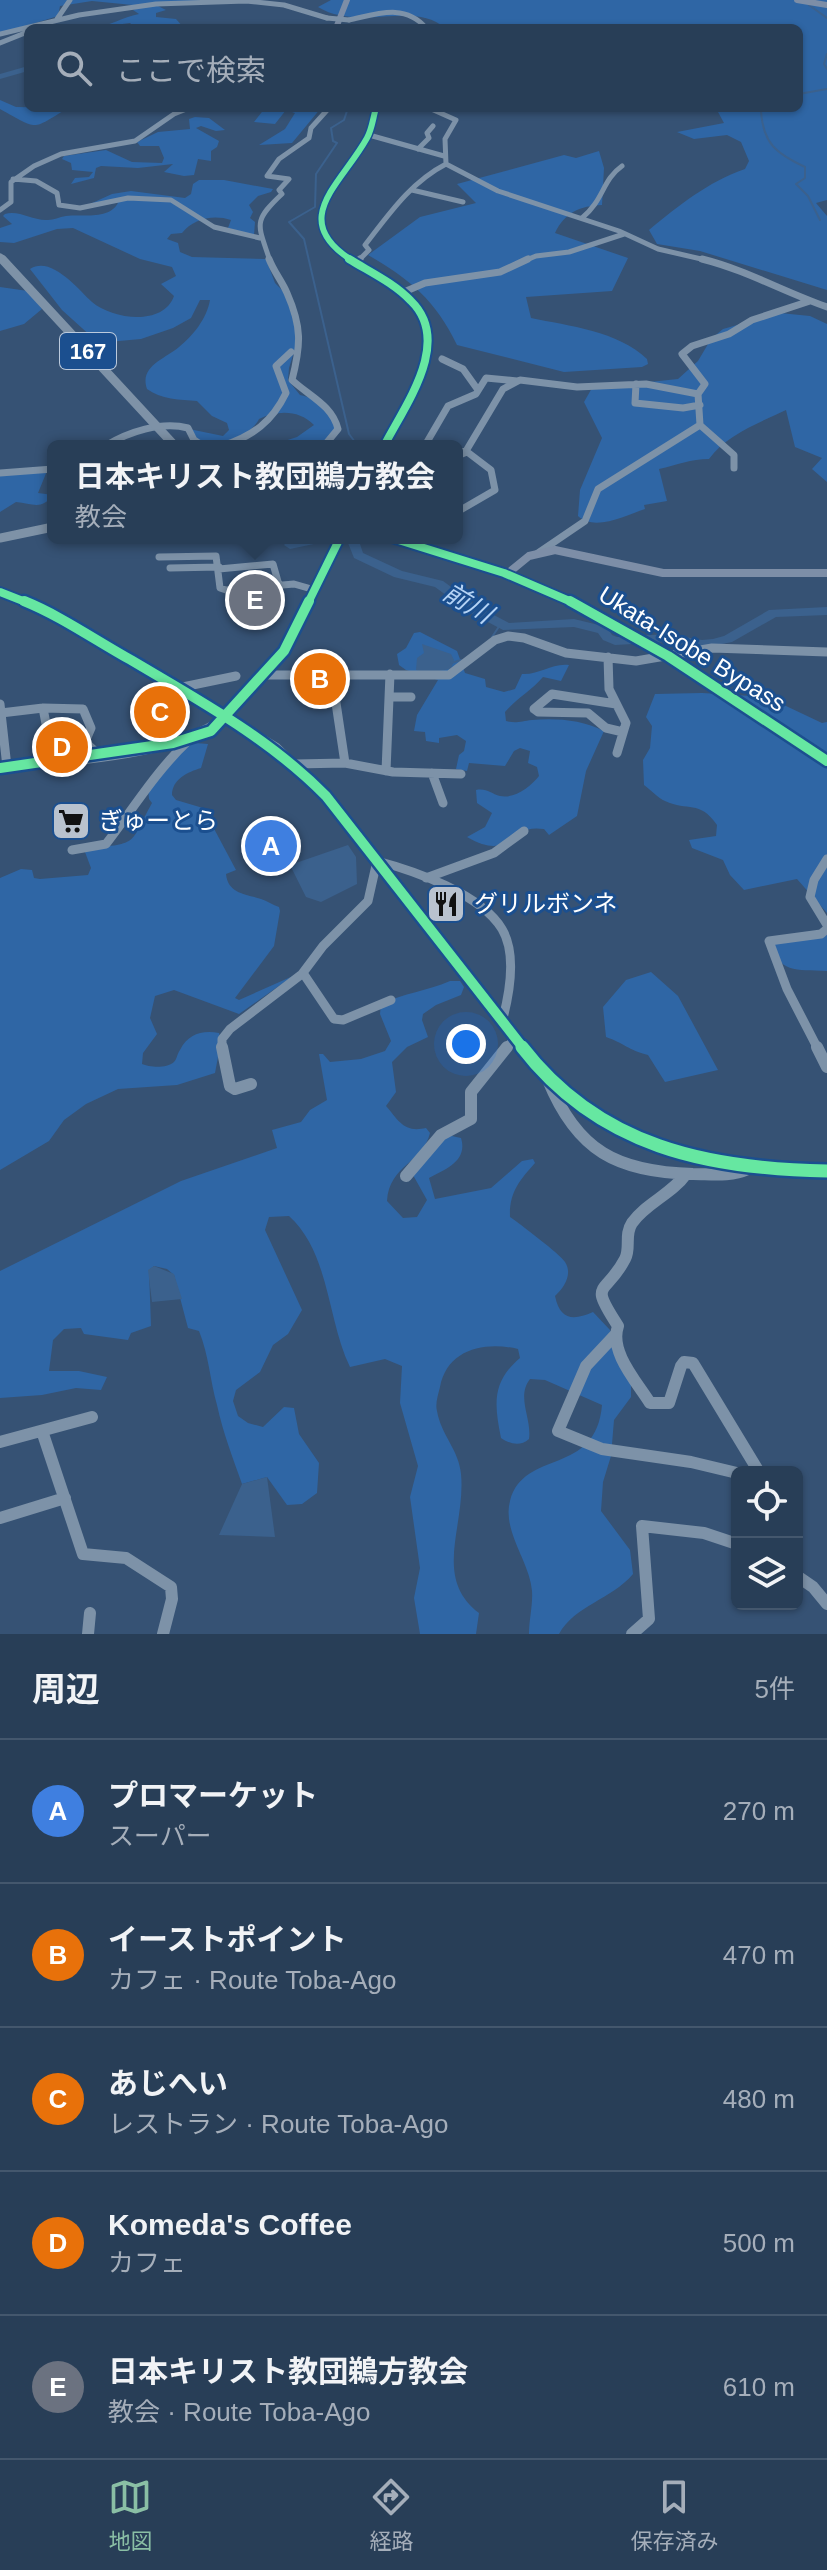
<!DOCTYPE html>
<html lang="ja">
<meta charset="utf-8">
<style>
body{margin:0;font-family:Arial,"Noto Sans JP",sans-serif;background:#344961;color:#f1f3f6}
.controls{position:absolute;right:24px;bottom:24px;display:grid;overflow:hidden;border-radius:12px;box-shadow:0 2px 6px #0004}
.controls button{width:72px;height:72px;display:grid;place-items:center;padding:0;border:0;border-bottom:2px solid #44576d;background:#283e57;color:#f1f3f6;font:40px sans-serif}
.you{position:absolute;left:466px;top:1044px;width:28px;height:28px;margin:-20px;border:6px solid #fff;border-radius:50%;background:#1a73e8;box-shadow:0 0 0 12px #1a73e833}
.badge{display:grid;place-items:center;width:52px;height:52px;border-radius:50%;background:#8abfa5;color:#fff;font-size:26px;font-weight:700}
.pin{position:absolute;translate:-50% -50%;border:4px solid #fff;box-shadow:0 2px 8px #0006}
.popup{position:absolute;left:47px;top:440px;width:416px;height:104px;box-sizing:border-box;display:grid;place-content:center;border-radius:12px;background:#283e57;filter:drop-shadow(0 2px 6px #0005);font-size:26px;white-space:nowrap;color:#a5aeba}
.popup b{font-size:30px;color:#f1f3f6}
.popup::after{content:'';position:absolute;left:50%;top:100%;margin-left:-16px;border:16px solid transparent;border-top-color:#283e57}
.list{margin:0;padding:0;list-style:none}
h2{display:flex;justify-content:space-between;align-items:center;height:104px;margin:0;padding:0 32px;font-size:34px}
h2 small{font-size:26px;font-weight:400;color:#a5aeba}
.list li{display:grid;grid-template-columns:52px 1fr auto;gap:24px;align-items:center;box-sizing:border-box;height:144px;padding:0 32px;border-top:2px solid #44576d}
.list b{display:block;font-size:30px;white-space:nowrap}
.list p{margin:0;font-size:26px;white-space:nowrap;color:#a5aeba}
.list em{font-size:26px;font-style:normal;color:#a5aeba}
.icon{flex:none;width:44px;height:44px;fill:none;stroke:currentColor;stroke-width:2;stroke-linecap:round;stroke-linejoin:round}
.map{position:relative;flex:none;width:827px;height:1634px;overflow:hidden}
.search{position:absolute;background:#283e57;box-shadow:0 2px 6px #0004;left:24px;right:24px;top:24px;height:88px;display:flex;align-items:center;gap:20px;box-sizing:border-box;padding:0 28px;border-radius:12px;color:#a5aeba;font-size:30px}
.sheet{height:824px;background:#283e57}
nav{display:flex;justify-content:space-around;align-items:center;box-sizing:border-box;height:112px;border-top:2px solid #44576d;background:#283e57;font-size:22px;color:#a5aeba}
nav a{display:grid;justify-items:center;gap:4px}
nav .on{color:#8abfa5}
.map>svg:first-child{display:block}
</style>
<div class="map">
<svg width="827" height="1634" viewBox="0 0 827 1634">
<rect width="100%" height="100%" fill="#365274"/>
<!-- green -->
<path fill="#2f66a5" d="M0,0h221l-63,6 8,4 -10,3v4l20,2 8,9h-48l-6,-5 -38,5c19,-2 30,-11 47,-14l-6,-4 10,-4 -51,-5 -32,5 -2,10 -58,18z
M331,0h496v200l-11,3 11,13v74l-127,-39 -43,-7 -8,-14c30,-25 59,-48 96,-61l4,-8 -8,-19 -14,-7 -33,4 -17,-7 47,-9 -6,-11 6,-4h75v-80h-354c-31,-28 -86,4 -127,-21z
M0,100l16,7 52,1c-37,22 -28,23 -68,1z
M265,108h56l-29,35 -33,2 26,-16 10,-16 -9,-3 -11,14 -21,-2z
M195,117l14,1 16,12 -9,1 -15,-5 -5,2 23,13 -2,6 -6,4v10l-13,-2 -4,16 -10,1 -20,-4 9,-8 -35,4 -37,-2 -5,2 -2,10 -23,6 4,-6 14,-1 4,-5 -21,-2 -1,-7 -9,-4 2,-3 42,-6 26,12 30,1 2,-5 -5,-12h-19l-3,-4 21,-10 32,-3 -1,-10z
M599,151l5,17 -2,37c-22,1 -37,7 -47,28l73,25 -16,33 -86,6 5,21c38,8 87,13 116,41l1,5 -6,3 -78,5 -107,-27c-21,-44 -47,-66 -89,-90l52,-38 56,-14 -19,-19 107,-29 12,3z
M199,180h25l49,9 -2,3 -13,4 -9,9 4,7 -3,6 5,4 -1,13 -26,-7 3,-8c-18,-6 -38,-1 -49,13l-11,1 -4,5 11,4 2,9 12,5 74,2 9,24 11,11 12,45 -9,29 -1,12 12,15c18,3 31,17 36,34l-13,17h-54l28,-9 17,-12c-15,-15 -36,-15 -55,-6 -6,13 -34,30 -49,27 -7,-2 -16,-9 -23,-12l2,-5 34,7 6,-6 -2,-7 -15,-7 -15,-15c-16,-1 -37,-2 -50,-12 -8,-23 18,-30 32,-42 14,-11 28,-29 31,-47h-10l-9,18 -18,10 -32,11 -33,3 -15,-4 -31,-28 -32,-41c21,-14 48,20 62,33 20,17 71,25 82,-6l-13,-12 15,-8 -4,-9 -32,-8 -67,-31 -16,1 -43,14 -14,-1v-14l12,-4 -9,-8 2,-2c15,-4 27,7 43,6 6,0 11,-3 18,-4 16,-2 43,4 52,-13l-28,1 22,-10 19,-3 54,7 6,-4 2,-10z
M0,287l28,4 14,18 -18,15 -24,7z
M780,313l30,3 17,8v158l-15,-13 10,-11 -27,-11 -9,-37c-27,13 -59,24 -77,49 -18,0 -32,6 -50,10l8,32 -23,4 1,4c-19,6 -50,23 -67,7l2,-26 22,-52 -18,-36 8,-14 86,-9 20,-18 13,-22 12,-10z
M47,471l-9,22 15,2c-12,16 -21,8 -37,7l-16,10v-36z
M420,632l37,19 8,22 20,6 1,8 18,5 11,-3 7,-15c18,1 29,-11 47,-9l-8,16 -18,-4c-12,14 -26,21 -38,35l1,9c11,3 15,0 26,-1 25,-2 50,0 72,11l-18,40 -9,45 -28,19 -5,-6c-37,-6 -31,34 -77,8l18,-10 7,-14 -15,-10 -1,-13c11,-2 15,4 24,6 15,3 30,-9 39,-20l-2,-9 -9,-4 2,-12 -10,-3 -6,3 -9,15 -36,-3 -2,8 -11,-2 3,-14 5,-4 2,-10 -9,-6 -18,3v5l-13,-2 -1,-9 -11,-1 3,-16 21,-35 -32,-10 -7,-5 -2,-11 9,-6 8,-15z
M702,693l65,4 55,26 5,-1v191l-30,-34 -53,11 -14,-15 -7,-15 -31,-12 -3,-8 27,-4 1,-11c-18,-26 -29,-13 -52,-24 -7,-3 -14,-11 -21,-16l-1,-25 7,-12 2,-22 -6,-9 9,-23z
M195,743l13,1 -7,24c-13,4 -29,11 -29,27l4,5 27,8 33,62 -10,4c2,20 20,20 35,25 6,2 12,6 18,8l1,4 -6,35 -39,52 4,2 54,-24 -54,38 -65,-24 -19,6 -5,22 7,16 -14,19 -1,11c7,3 24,5 32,-2 3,-3 3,-8 6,-12 8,-16 22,-20 39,-17l2,8 -6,32 -38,12 -59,4 -32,15 -22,16 -15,21 -49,29v-292l21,-9 11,1 2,8 6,1 48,-4 3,-7 -6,-16 3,-3c53,-7 40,-3 64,-46l-3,-4c-4,-33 19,-32 25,-52z
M827,931v40c-31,-2 -50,4 -55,-32z
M651,972l27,24 40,74 -53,12 -17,-27c-20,-5 -24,-12 -42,-18l-3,-30 23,-27z
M450,981h10l4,6 -3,8 -25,10 -13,9 -1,6 6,17 -21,10 -15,15 4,30 -10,14c13,15 18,27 40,22l4,5c-7,30 -41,32 -43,68l16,17 14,-1 10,-17 -14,-25 34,-40 14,3c7,23 -15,31 -32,40l6,21 56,-11 31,-27 11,-2 2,4c-15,17 -26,29 -25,54 10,7 50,37 55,45 8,12 -1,26 -10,34 5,24 18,25 38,16l17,18 21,54v13l-17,23 -3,36 -8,26 -2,29 29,39 3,24c-22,26 -58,31 -74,60h-30c0,-14 4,-30 3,-43 -2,-29 -30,-60 -22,-90 14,-53 86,-24 92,-96l-57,-25 -15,-1c-14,18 2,39 -1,60 -9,8 -19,5 -28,-1 -7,-35 -9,-56 19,-80l-2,-9c-33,-8 -71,0 -78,38 -2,8 -5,17 -3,24 4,24 22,39 24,63 5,52 -29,103 18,139l-3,21h-56l-6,-36 6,-30 -10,-71 8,-31 -18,-63 2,-37 -17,-7 -35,8c-23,-47 -20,-114 -61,-151l-20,1 -4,13 37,80 -14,24 -15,11 -13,27 -24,18 -3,11 5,15 10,7 15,4 21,-20 10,1 5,26 20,29 -2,30 -15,11 -15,1 -20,-28 -25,7c-9,-26 -19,-51 -25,-79 -7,-25 -8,-49 -18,-74l-11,-3 -14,-53 -7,-6 -13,-3 -5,4 2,56 -20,7 -3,7 -44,-6 -3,-6 -17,1 -11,11 -4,31h30l28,6 -6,13 -25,-2 -34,7 -42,3v-127l181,-90 96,-33 -5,-18 29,-8 9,-12 17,-10 -8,-46h4l7,8 31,-3 24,-8 6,-10 -11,-27 1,-10c23,-11 46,-13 69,-23z"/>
<!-- water -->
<path fill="#3b618d" d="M422,644l29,10 3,6 -3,9 -25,4 -10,-3 1,-12 7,-5z
M348,845l8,12 1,27 -36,18 -15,-5 -16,-32z
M154,1266l20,8 8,25 -30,3 -4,-32z
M267,1477l8,60 -56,-2 23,-51z"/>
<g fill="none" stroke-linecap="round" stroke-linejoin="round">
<!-- stream -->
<path stroke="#3b618d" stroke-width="2" d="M809,5l18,13
M827,54l-3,10 3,5
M799,94l28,-5
M348,108l-4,12 -13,8 2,13 4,2 -21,31 -1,33 -26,15 15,17 45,195 9,12
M765,108l-4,3c2,33 16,43 44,56v11l-9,6 12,12 12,24
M290,545l6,-7
M492,637l8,-12
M451,663l10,-3"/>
<!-- river -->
<path fill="#3b618d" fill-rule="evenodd" d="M28,66v5l-28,8v-5z
M309,538h25l-6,3 -38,8 -6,-4 2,-2z
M346,538h12l5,15 39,18 41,10 34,25 32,17 65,-4 33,8 5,8 5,2 51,-3 34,6 11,-1 11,-3 45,-26 58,-3v8l-51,2 -44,25 -30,6 -34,-6 -53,3 -12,-5 -5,-7 -24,-6 -71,3 -34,-18 -34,-25 -41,-10 -40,-19z"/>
<!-- minor-far3 -->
<path stroke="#7d92a8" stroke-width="5" d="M57,19l13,-19
M349,20c28,-6 56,-17 77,8
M0,34l79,-19 77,-11 90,-3 38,4 43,13
M0,43l25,-10
M429,108l27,12 -11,19 1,25 52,27 121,40 39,18 52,12
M369,135l75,21
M418,149l11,-11 -2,-5 6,-7
M13,179l23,2 21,12 2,12 21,3 48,-10 43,2 43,27 46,11
M412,190l51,12
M0,210l11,-8v-20l23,-16 27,-12 74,-13 39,-27 15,-6
M582,218c22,-18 20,-38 40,-52
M270,261c-12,-37 -18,-39 12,-67l-3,-4 10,-11 -22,-3 12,-17 30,-21 2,-10 18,-20
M358,261l11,-11 -4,-5c24,-31 46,-63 81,-81
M524,261l12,-5 33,-4 55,-18"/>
<!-- minor-far2 -->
<path stroke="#7d92a8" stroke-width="7" d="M269,259c5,13 13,22 18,34 15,34 14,52 5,87 17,16 40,25 46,49l-14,17
M702,259c44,11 82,33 125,48
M356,264l4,-5
M404,292l21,-9 75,-11 28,-13
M442,359l21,10 15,21
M636,384l-1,19 48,5 17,-3
M700,425l34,30v13
M105,446c23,-14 56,-25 83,-18l6,12 9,6
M222,446c31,-10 50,-24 64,-53l-10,-27 15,-14
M429,446l-2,-4 21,-36 28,-12 10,-16 31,3
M457,451l10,1 -10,4
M0,473l53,-4
M457,512l38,-22 -4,-20 -25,-19 37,-62 17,-9 57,7 69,-3 52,10
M538,553l47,-32 13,-32 102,-64 -2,-31 7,-10 -23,-30 10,-8 37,-12 23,-14 58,-19
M159,557l57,-1 4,32 6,2 68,-6 21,6
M170,568l49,-1
M219,569l54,-5 6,21"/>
<!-- minor-far1 -->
<path stroke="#7d92a8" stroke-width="9" d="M608,657l1,32 17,34 -9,30
M336,673v30l9,60
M265,675h184l46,-35 13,-4 16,2 42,15 70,8 76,-13 115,4
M178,688l58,-12
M389,697h22
M0,704l7,63
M616,704l-64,-10 -18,15 4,3 50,1 18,15 17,4
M43,708l10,53
M1,713l42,-5 40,1 8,19 -6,14 13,12
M295,764l50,-1 48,9 68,2
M0,768c70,-8 168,-9 226,-51l50,30 50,49 198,253
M386,771l4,-97
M432,773l11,30
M72,850l34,-6c27,-35 50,-73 82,-103
M827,859l-13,21 -4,17 17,28
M426,878l68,-25 30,-22
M303,973l31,46 9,1 48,-20
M222,1049v-10l8,-10 72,-55 21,-28 45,-45 9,-40c38,10 104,33 125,68 15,25 7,67 0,93
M506,1049l9,-11
M818,1049l-31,-60 -18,-48 52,-7 6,-5"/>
<!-- minor -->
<path stroke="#7d92a8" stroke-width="12" d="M222,1047l8,39 5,3 16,-5
M522,1047c77,100 186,122 305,124
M817,1047l10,20
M548,1080c29,71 69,92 145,94 18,0 37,3 55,-5
M686,1174c-14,20 -40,29 -54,49 -8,12 -1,25 -7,36 -20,38 -37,21 -7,67 -9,26 19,56 32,77h19l12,-37 3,-4 9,1 66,109
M406,1176l35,-41 30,-16v-27l36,-45
M615,1335l-29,31 -28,65 44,18 89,13 46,11
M42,1431l41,123 43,4 45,29 1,12 -9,35
M0,1442l92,-25
M0,1518l65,-20
M797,1576l16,11 14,17
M88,1634l2,-21
M632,1634l17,-15 -7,-93 62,7 33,11"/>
<!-- major-far2 -->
<path stroke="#7d8ea7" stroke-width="6" d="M797,0l30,5
M336,28l11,-28
M353,261c-66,-41 -12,-76 14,-123 5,-9 6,-20 9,-30"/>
<!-- major-far1 -->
<path stroke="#7d8ea7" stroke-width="8" d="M349,259c21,13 45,24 62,42 42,41 -6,104 -27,145
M507,574l22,-18 26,-6 108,23h164
M0,592l27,11
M308,603l32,-65"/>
<!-- major -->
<path stroke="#7d8ea7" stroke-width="11" d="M22,601l22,8 182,108 58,-66 25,-50"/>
<!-- highway-far2 -->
<path stroke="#7e92a7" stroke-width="7" d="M0,257l4,4"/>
<!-- highway-far1 -->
<path stroke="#7e92a7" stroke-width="9" d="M2,259l173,187
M0,538l53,-11
M392,538l112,35 70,30"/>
<!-- highway -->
<path stroke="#7e92a7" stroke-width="12" d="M570,601l98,55 159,105"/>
<!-- minor-bridge -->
<path stroke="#7d92a8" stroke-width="5" d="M327,18l22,2"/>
<!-- cycleway-far3 casing -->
<g stroke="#1b4f8f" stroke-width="9">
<path id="cycleway-far3" d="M353,261c-66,-41 -12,-76 14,-123 5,-9 6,-20 9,-30"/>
</g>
<!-- cycleway-far2 casing -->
<g stroke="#1b4f8f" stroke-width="12">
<path id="cycleway-far2" d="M349,259c21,13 45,24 62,42 42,41 -6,104 -27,145
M392,538l112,35 70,30
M0,592l28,11
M308,603l32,-65"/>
</g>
<!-- cycleway-far1 casing -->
<g stroke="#1b4f8f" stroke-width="15">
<path id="cycleway-far1" d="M24,601c37,15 71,39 107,59 69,41 138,78 195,136l198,253
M570,601l98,55 159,105
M0,768l173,-25 38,-12 73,-80 25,-50"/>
</g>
<!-- cycleway casing -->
<g stroke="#1b4f8f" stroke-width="18">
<path id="cycleway" d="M522,1047c77,100 186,122 305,124"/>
</g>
<!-- cycleway-far3 -->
<use href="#cycleway-far3" stroke="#66e7a1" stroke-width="6"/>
<!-- cycleway-far2 -->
<use href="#cycleway-far2" stroke="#66e7a1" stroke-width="8"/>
<!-- cycleway-far1 -->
<use href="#cycleway-far1" stroke="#66e7a1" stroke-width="10"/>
<!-- cycleway -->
<use href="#cycleway" stroke="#66e7a1" stroke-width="13"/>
</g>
<!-- icons -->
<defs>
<g id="supermarket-square" transform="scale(2)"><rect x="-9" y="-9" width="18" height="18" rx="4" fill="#b9c2ce" stroke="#1b4f8f"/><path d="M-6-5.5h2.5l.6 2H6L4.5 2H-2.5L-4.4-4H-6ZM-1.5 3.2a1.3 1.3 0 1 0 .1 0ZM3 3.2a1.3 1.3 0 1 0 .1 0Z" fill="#111"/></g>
<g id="restaurant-square" transform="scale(2)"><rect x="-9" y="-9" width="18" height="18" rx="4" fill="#b9c2ce" stroke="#1b4f8f"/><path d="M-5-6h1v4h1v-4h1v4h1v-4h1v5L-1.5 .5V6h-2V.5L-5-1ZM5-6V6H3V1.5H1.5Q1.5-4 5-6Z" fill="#111"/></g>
</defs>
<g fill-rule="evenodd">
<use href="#supermarket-square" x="71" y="821"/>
<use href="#restaurant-square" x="446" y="904"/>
</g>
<g text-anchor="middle" stroke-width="6" stroke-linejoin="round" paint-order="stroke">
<!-- shield labels -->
<rect fill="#1b4f8f" stroke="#bbcadd" stroke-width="2" x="60" y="333" width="56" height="36" rx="6"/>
<g font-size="22" font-weight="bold" fill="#fff">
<text x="88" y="359">167</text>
</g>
<!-- street labels -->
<g font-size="24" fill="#fff" stroke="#1b4f8f">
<text transform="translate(692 649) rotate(32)" y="8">Ukata-Isobe Bypass</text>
</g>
<!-- poi labels -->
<g font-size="24" fill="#fff" stroke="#1b4f8f" text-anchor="start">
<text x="99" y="829">ぎゅーとら</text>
<text x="474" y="912">グリルボンネ</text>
</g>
<!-- water labels -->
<g font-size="26" font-style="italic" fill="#b5d3f5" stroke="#1b4f8f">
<text transform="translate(468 603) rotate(31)" y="9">前川</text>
</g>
</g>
</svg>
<div class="controls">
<button><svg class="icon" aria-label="locate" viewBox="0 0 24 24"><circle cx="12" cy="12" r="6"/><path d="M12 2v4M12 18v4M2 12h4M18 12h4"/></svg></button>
<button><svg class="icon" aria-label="layers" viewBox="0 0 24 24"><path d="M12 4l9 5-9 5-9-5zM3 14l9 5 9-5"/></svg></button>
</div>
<div class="you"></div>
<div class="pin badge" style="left:271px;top:846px;background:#3f7fe0">A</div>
<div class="pin badge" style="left:320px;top:679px;background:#e8710a">B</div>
<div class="pin badge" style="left:160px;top:712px;background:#e8710a">C</div>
<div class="pin badge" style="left:62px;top:747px;background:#e8710a">D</div>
<div class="pin badge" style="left:255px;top:600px;background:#6b7280">E</div>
<div class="popup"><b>日本キリスト教団鵜方教会</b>教会</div>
<div class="search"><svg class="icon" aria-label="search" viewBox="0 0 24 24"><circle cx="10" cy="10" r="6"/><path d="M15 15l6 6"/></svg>ここで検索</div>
</div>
<section class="sheet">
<h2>周辺<small>5件</small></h2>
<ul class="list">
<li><span class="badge" style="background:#3f7fe0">A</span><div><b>プロマーケット</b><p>スーパー</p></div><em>270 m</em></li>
<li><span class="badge" style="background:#e8710a">B</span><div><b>イーストポイント</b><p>カフェ · Route Toba-Ago</p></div><em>470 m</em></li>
<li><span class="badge" style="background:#e8710a">C</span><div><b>あじへい</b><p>レストラン · Route Toba-Ago</p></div><em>480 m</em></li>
<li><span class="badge" style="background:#e8710a">D</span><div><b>Komeda's Coffee</b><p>カフェ</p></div><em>500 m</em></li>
<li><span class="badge" style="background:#6b7280">E</span><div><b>日本キリスト教団鵜方教会</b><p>教会 · Route Toba-Ago</p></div><em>610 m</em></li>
</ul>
</section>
<nav>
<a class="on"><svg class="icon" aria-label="map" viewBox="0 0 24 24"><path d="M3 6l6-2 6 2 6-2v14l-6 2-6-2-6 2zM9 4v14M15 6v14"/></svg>地図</a>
<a><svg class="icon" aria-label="directions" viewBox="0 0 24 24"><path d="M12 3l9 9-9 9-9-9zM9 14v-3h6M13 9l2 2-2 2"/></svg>経路</a>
<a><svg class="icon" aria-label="saved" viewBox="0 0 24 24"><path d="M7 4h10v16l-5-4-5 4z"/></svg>保存済み</a>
</nav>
